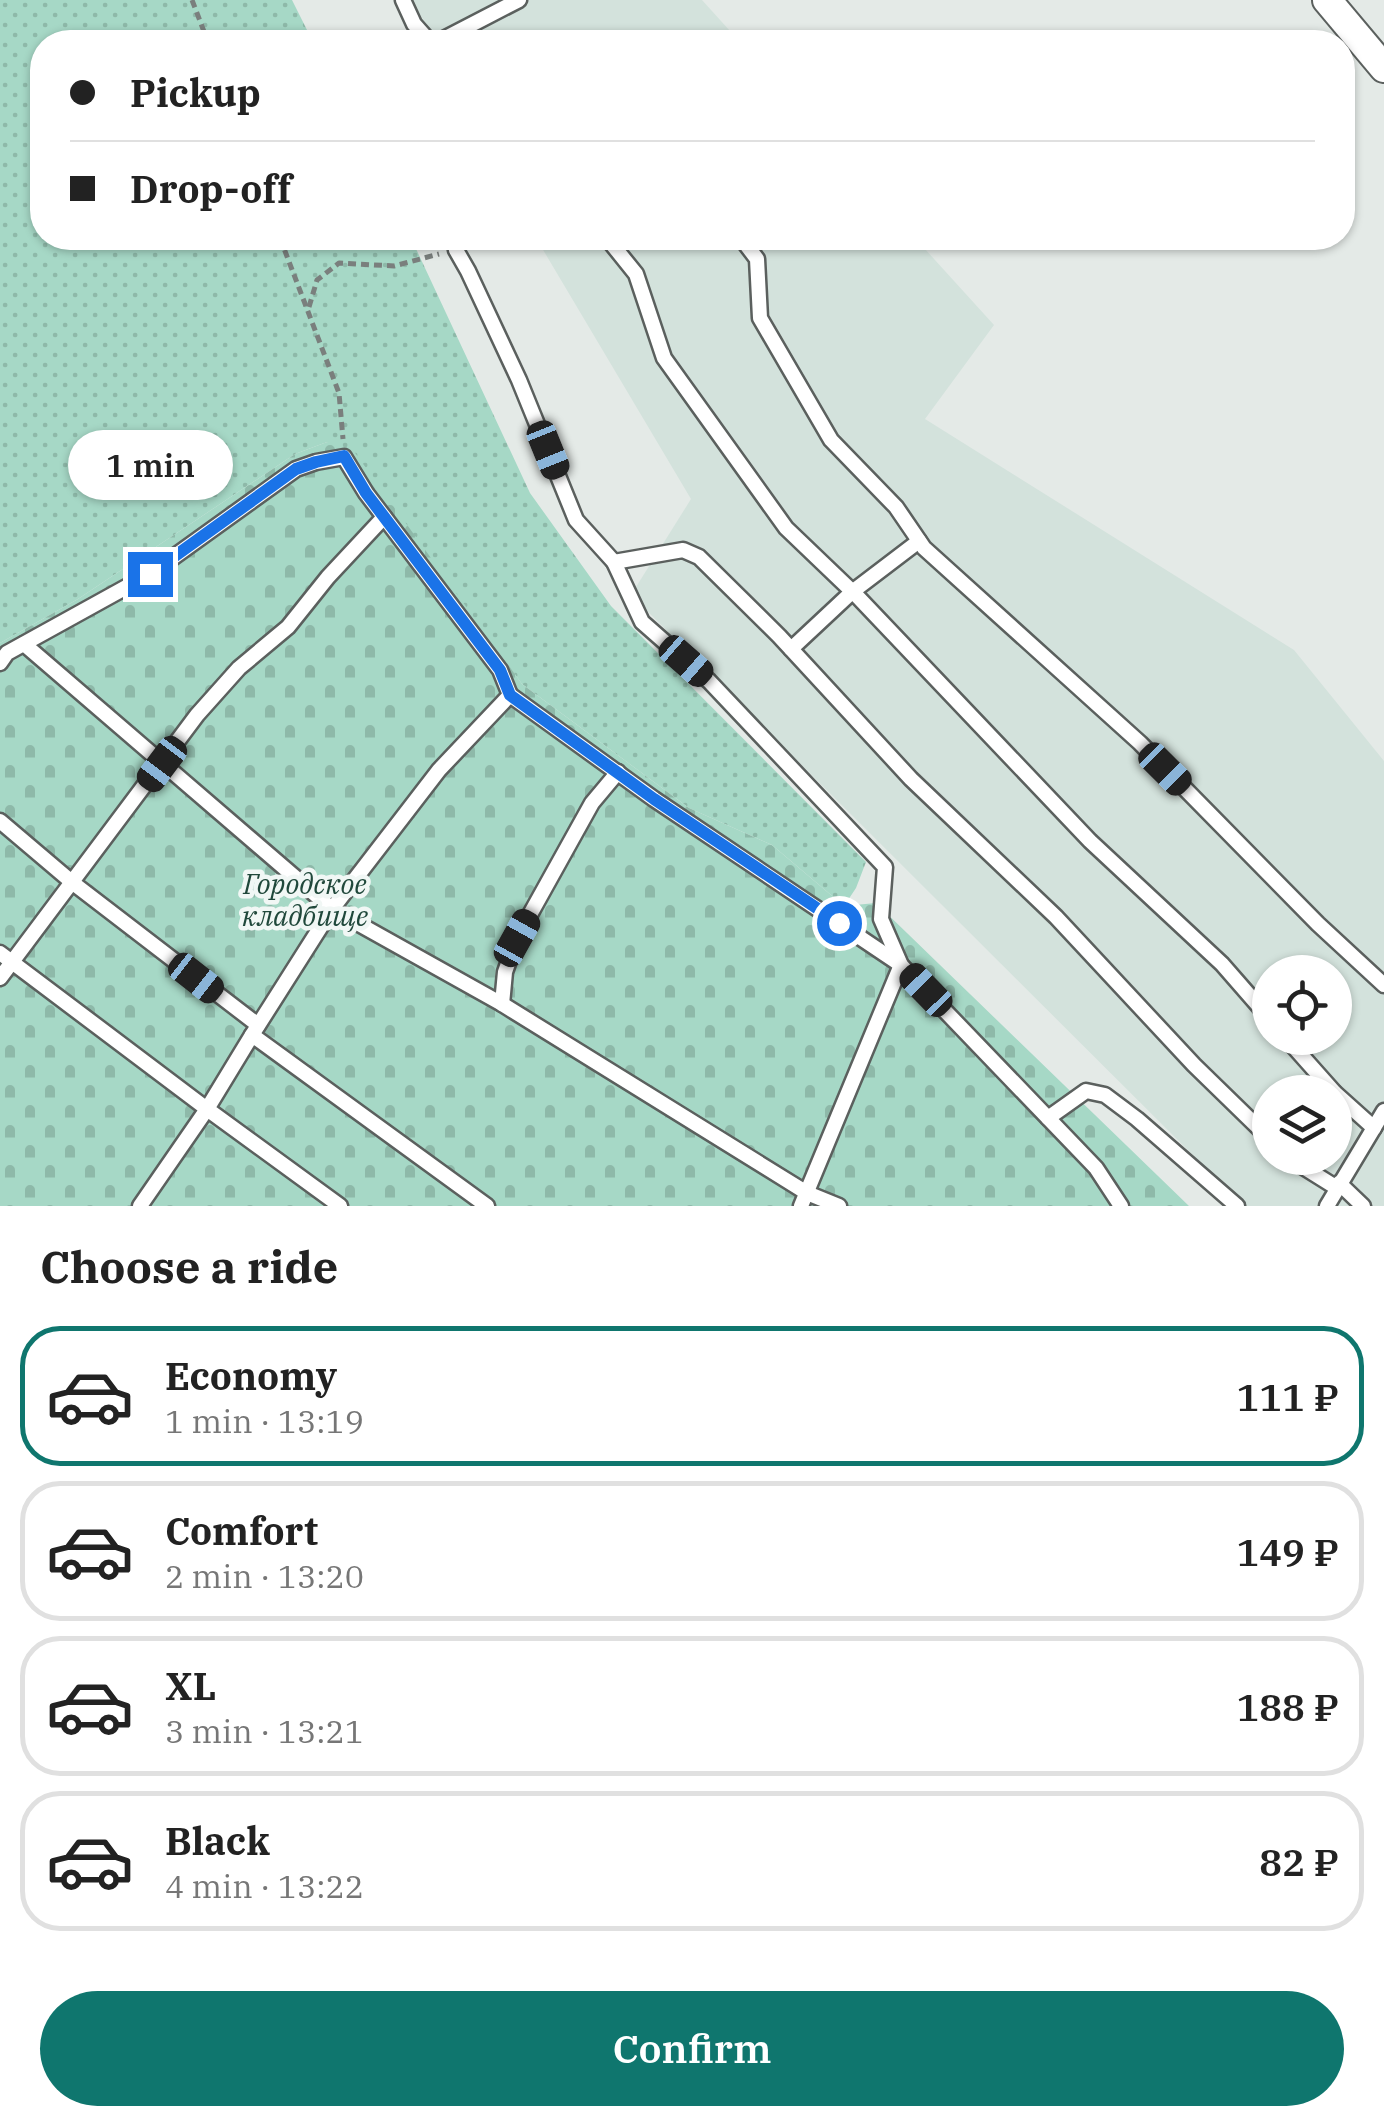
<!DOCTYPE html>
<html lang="en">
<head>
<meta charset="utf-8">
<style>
	body { margin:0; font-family:"IBM Plex Serif",serif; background:#f2f2f2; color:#222; height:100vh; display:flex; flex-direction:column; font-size:38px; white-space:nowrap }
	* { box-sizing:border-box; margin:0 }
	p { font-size:32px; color:#767676 }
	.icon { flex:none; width:55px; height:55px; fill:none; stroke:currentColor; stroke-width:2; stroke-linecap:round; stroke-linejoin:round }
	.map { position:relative; height:1206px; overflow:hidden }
	.side { display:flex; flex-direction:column; background:#fff; flex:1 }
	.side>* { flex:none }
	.banner { position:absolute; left:30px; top:30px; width:1325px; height:220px; border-radius:40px; box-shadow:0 2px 8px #0004; display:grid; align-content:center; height:220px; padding:0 40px; background:#fff }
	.buttons { position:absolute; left:1252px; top:955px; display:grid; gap:20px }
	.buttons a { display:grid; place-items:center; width:100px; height:100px; border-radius:50%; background:#fff; box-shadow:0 2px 8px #0004; font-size:50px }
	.end { position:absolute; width:45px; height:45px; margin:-22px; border:12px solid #1a73e8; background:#fff; box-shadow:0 0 0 5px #fff }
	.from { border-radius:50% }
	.bubble { position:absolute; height:70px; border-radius:35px; background:#fff; box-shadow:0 2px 8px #0004; font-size:32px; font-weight:600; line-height:70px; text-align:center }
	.car { position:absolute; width:30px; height:60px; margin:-30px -15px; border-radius:12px; box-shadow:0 0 8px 2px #0007; background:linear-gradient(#222 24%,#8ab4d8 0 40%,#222 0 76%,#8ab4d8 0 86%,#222 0) }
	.banner b { display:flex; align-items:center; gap:35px; height:95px; font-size:38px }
	.banner b+b { border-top:2px solid #e0e0e0 }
	.banner i { width:25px; height:25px; background:#222 }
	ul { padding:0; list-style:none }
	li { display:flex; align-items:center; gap:30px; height:140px; margin:0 20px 15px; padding:0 20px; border:5px solid #e0e0e0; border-radius:40px }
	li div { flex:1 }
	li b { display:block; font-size:38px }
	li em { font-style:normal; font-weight:600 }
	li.on { border-color:#0f766e }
	li>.icon { width:90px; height:90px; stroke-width:1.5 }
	h2 { padding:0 40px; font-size:45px; line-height:120px }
	.primary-button { display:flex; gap:20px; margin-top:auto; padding:20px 40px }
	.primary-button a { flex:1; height:115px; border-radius:60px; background:#0f766e; color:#fff; font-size:40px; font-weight:600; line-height:115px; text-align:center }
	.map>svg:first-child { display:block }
	.built { fill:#d3e2dc; fill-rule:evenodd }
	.grass { fill:url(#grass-dots) }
	.cemetery { fill:url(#cemetery-stones) }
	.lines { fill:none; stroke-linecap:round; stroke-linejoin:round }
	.service-casing { stroke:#5b605e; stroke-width:19 }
	.minor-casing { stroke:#5b605e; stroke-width:32 }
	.path { stroke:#7a7f7d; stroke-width:5; stroke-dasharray:8 5; stroke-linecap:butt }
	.service { stroke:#fff; stroke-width:14 }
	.minor { stroke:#fff; stroke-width:28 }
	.route { stroke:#1a73e8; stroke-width:12 }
	.labels { text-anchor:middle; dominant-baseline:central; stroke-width:9; stroke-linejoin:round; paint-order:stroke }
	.park-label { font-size:28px; font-style:italic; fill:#20483b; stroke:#f1f7f5 }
</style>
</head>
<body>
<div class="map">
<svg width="1384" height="1206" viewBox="0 0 1384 1206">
	<defs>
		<pattern id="grass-dots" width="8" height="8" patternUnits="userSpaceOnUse" patternTransform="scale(2.5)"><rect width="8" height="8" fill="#a6d8c6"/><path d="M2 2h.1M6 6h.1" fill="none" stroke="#8eb9a9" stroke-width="1.8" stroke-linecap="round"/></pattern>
		<pattern id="cemetery-stones" width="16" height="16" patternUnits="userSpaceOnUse" patternTransform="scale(2.5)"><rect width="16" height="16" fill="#a6d8c6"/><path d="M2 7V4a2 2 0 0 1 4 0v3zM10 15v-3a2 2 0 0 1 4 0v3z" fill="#8eb9a9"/></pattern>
	</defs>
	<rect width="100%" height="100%" fill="#e4eae7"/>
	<g class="built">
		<path d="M396 0H702L740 42H421Z"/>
		<path d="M536 238H915L994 325 925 419 1294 650 1384 761V1206H1244L631 595 691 499ZM1270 972H1335V1038H1270ZM1270 1092H1335V1158H1270Z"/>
	</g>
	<path class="grass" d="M0 0H292L313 42H42V238H411L530 493 611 606 866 862 856 888 844 906 772 845 689 808 522 684 456 595 327 442 295 454 78 599 0 643Z"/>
	<path class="cemetery" d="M327 442 353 450 522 684 689 808 772 845 844 906 876 903 1189 1206H0V643L78 599 295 454Z"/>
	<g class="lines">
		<defs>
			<g id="service">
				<path d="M403 0 414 24 430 42"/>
				<path d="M438 42 519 0"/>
				<path d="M454 238 456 250 468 271 519 380 576 520 614 562 642 622 709 681 885 867 881 919 901 965 801 1206"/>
				<path d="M607 238 636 274 664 358 786 528 857 596 1090 841 1222 964 1270 1019"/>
				<path d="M741 238 757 259 760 318 831 440 896 507 924 548 1140 743 1318 924 1384 985"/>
				<path d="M614 562 683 550 699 557 779 636 911 779 1056 917 1194 1065 1270 1139"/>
				<path d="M24 644 332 909 502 1004 807 1193 839 1206"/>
				<path d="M791 649 852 592 919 541"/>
				<path d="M0 663 7 653 150 574 296 469 316 462 344 457 366 493 500 670 510 695"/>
				<path d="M0 821 73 883 258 1025"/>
				<path d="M0 953 207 1109 140 1206"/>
				<path d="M0 978 197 715 239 668 288 627 328 577 384 517"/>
				<path d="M502 1004 505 972 517 938 592 803 618 772"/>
				<path d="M252 1035 332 909 439 770 510 695 654 799 901 965 1096 1168 1121 1206"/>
				<path d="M1286 1038 1334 1092"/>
				<path d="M1335 1093 1374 1128"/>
				<path d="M1048 1118 1086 1091 1105 1095 1137 1119 1237 1206"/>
				<path d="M1289 1158 1337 1188"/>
				<path d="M1339 1183 1363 1206"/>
				<path d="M340 1206 207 1109 252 1035 487 1206"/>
				<path d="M1327 1206 1384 1111"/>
			</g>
			<path id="minor" d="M1327 0 1384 68"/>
		</defs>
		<use href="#service" class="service-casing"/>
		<use href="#minor" class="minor-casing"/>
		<g class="path">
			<path d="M192 0 208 42"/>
			<path d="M280 238 339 393 343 439"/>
			<path d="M309 307 317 280 339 263 394 266 439 254"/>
		</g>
		<use href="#service" class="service"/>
		<use href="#minor" class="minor"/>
	</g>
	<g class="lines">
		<path class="route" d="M150 574 296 469 316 462 344 456 366 493 500 670 510 695 654 799 839 923"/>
	</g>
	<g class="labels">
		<g class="park-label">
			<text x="305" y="883">Городское<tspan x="305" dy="32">кладбище</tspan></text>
		</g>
	</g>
</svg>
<div class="buttons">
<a><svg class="icon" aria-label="locate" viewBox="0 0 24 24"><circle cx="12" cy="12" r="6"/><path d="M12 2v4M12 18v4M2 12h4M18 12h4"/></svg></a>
<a><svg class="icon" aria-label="layers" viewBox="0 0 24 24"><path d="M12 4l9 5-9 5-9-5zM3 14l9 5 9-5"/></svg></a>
</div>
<i class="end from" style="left:839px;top:923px"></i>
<i class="end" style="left:150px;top:574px"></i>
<div class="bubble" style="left:68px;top:430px;width:165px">1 min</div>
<i class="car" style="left:548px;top:450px;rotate:158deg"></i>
<i class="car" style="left:686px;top:661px;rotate:131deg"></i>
<i class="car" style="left:162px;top:764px;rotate:217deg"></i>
<i class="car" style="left:1165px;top:769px;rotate:135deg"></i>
<i class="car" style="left:517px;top:938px;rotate:29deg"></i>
<i class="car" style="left:196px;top:978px;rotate:128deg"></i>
<i class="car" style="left:926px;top:990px;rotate:316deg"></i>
<div class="banner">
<b><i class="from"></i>Pickup</b>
<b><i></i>Drop-off</b>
</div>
</div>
<section class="side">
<h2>Choose a ride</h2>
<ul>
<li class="on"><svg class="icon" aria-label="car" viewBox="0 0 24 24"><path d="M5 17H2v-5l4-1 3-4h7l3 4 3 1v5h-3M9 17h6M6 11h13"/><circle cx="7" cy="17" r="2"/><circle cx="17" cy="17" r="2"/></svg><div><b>Economy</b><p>1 min · 13:19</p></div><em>111 ₽</em></li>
<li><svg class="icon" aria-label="car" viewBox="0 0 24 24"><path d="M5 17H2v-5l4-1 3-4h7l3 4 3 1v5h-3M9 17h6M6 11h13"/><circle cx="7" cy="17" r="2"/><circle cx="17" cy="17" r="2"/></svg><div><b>Comfort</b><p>2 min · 13:20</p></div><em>149 ₽</em></li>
<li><svg class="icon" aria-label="car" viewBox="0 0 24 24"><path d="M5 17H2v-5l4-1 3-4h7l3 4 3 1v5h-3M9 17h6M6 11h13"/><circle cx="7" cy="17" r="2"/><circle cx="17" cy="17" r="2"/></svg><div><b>XL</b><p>3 min · 13:21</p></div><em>188 ₽</em></li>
<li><svg class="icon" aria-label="car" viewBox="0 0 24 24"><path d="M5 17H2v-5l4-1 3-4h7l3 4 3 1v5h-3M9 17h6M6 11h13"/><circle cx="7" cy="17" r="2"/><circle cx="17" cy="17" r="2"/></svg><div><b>Black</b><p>4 min · 13:22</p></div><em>82 ₽</em></li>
</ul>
<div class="primary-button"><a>Confirm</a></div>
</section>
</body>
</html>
